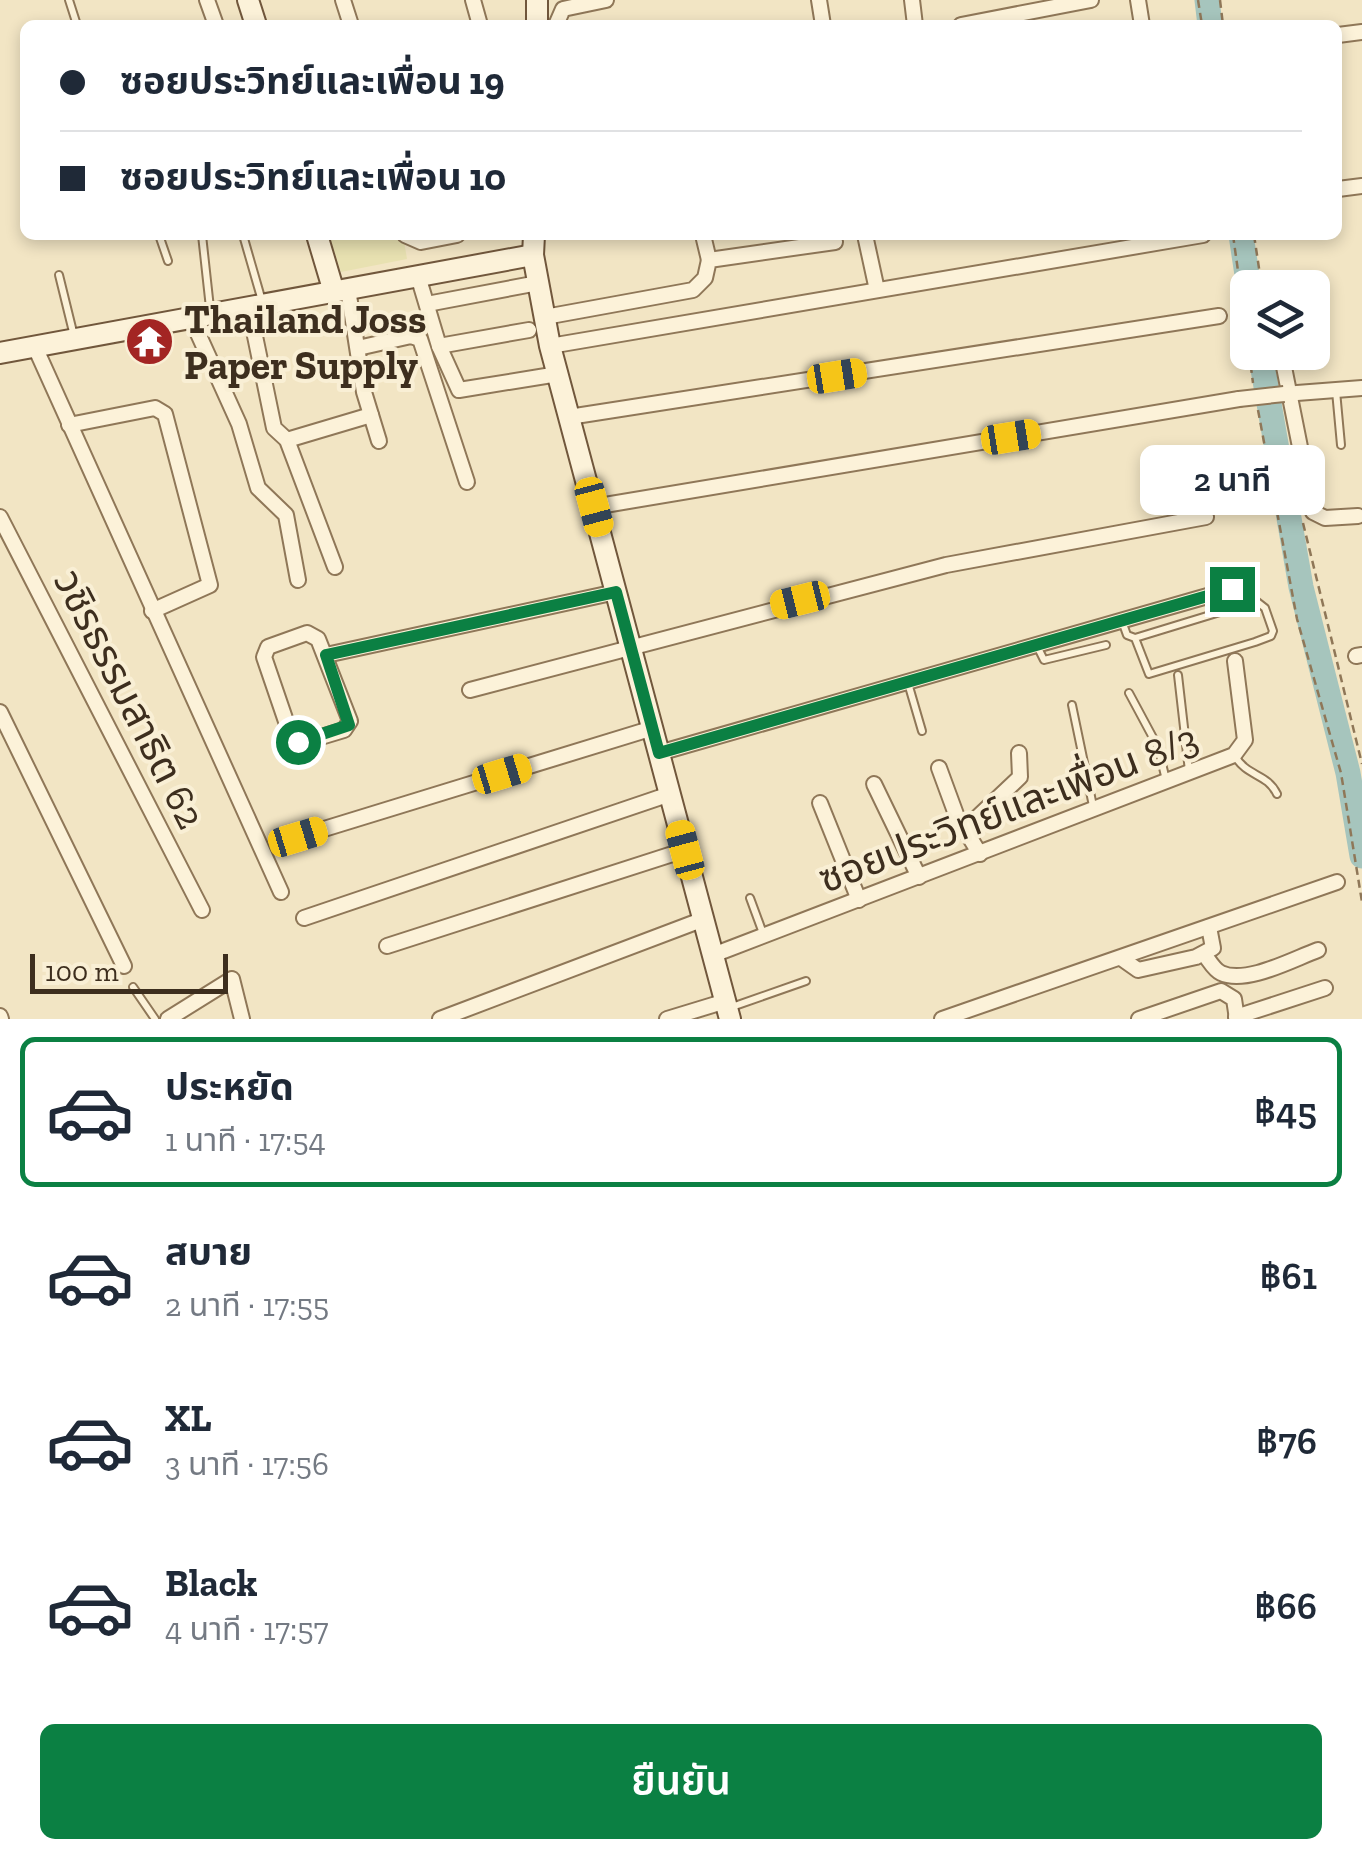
<!DOCTYPE html>
<html lang="th">
<head>
<meta charset="utf-8">
<style>
	body { margin:0; font-family:"Zilla Slab","Noto Sans Thai",serif; background:#f2f2f3; color:#1f2937; height:100vh; display:flex; flex-direction:column; font-size:38px; white-space:nowrap }
	* { box-sizing:border-box; margin:0 }
	p { font-size:32px; color:#747a83 }
	.icon { flex:none; width:55px; height:55px; fill:none; stroke:currentColor; stroke-width:2; stroke-linecap:round; stroke-linejoin:round }
	.map { position:relative; height:1019px; overflow:hidden }
	.side { display:flex; flex-direction:column; background:#fff; flex:1 }
	.side>* { flex:none }
	.hud { position:absolute; left:20px; top:20px; width:1322px; height:220px; border-radius:15px; box-shadow:0 5px 15px #0003; display:grid; align-content:center; height:220px; padding:0 40px; background:#fff }
	.controls { position:absolute; left:1230px; top:270px; display:grid; gap:20px }
	.controls a { display:grid; place-items:center; width:100px; height:100px; border-radius:15px; background:#fff; box-shadow:0 5px 15px #0003; font-size:50px }
	.scale { position:absolute; left:30px; bottom:25px; width:198px; box-sizing:border-box; padding-left:10px; border:5px solid #3d2e1e; border-top:0; font-size:28px; line-height:35px; white-space:nowrap; color:#3d2e1e; -webkit-text-stroke:8px #f9efd5; paint-order:stroke }
	.end { position:absolute; width:45px; height:45px; margin:-22px; border:12px solid #0b8043; background:#fff; box-shadow:0 0 0 5px #fff }
	.from { border-radius:50% }
	.bubble { position:absolute; height:70px; border-radius:15px; background:#fff; box-shadow:0 5px 15px #0003; font-size:32px; font-weight:600; line-height:70px; text-align:center }
	.car { position:absolute; width:30px; height:60px; margin:-30px -15px; border-radius:12px; box-shadow:0 0 8px 2px #0007; background:linear-gradient(#f5c518 24%,#345 0 40%,#f5c518 0 76%,#345 0 86%,#f5c518 0) }
	.hud b { display:flex; align-items:center; gap:35px; height:95px; font-size:38px }
	.hud b+b { border-top:2px solid #e0e1e3 }
	.hud i { width:25px; height:25px; background:#1f2937 }
	ul { padding:18px 0 0; list-style:none }
	li { display:flex; align-items:center; gap:30px; height:150px; margin:0 20px 15px; padding:0 20px; border:5px solid transparent; border-radius:15px }
	li div { flex:1 }
	li b { display:block; font-size:38px }
	li em { font-style:normal; font-weight:600 }
	li.on { border-color:#0b8043 }
	li>.icon { width:90px; height:90px; stroke-width:1.5 }
	.action { display:flex; gap:20px; margin-top:auto; padding:20px 40px }
	.action a { flex:1; height:115px; border-radius:15px; background:#0b8043; color:#fff; font-size:40px; font-weight:600; line-height:115px; text-align:center }
	.map>svg:first-child { display:block }
	.farmland { fill:#e8e1b1 }
	.lines { fill:none; stroke-linecap:round; stroke-linejoin:round }
	.river { stroke:#a6c5bd; stroke-width:25 }
	.lane-casing { stroke:#8f7758; stroke-width:10 }
	.street-casing { stroke:#8f7758; stroke-width:18 }
	.secondary-casing { stroke:#71573c; stroke-width:24 }
	.path { stroke:#8f7758; stroke-width:2.5; stroke-dasharray:8 5; stroke-linecap:butt }
	.lane { stroke:#fcf2d9; stroke-width:6 }
	.street { stroke:#fcf2d9; stroke-width:14 }
	.secondary { stroke:#fcf2d9; stroke-width:20 }
	.street-bridge-casing { stroke:#8f7758; stroke-width:18; stroke-linecap:butt }
	.street-bridge { stroke:#fcf2d9; stroke-width:14 }
	.route { stroke:#0b8043; stroke-width:12 }
	.labels { text-anchor:middle; dominant-baseline:central; stroke-width:8; stroke-linejoin:round; paint-order:stroke }
	.poi-label { font-size:40px; font-weight:bold; fill:#3d2e1e; stroke:#f9efd5; text-anchor:start }
	.street-label { font-size:40px; fill:#3d2e1e; stroke:#f9efd5 }
</style>
</head>
<body>
<div class="map">
<svg width="1362" height="1019" viewBox="0 0 1362 1019">
	<rect width="100%" height="100%" fill="#f2e5c4"/>
	<path class="farmland" d="M329 235H403L407 259 341 272Z"/>
	<g class="lines">
		<g class="river">
			<path d="M1207 0 1210 25"/>
			<path d="M1241 235 1249 288"/>
			<path d="M1260 352 1301 587 1348 773 1362 856"/>
		</g>
		<defs>
			<g id="lane">
				<path d="M69 0 77 25"/>
				<path d="M159 235 168 261"/>
				<path d="M202 235 210 308"/>
				<path d="M243 235 262 301"/>
				<path d="M59 275 74 336"/>
				<path d="M1336 391 1341 445"/>
				<path d="M1122 621 1127 635 1135 638 1149 674 1255 642 1271 636 1273 631 1265 608 1256 601 1135 638"/>
				<path d="M1036 644 1044 660 1106 645"/>
				<path d="M1178 675 1189 771"/>
				<path d="M908 683 922 731"/>
				<path d="M1129 693 1158 747 1166 780"/>
				<path d="M1072 705 1093 806"/>
				<path d="M1235 756C1247 777 1267 773 1277 794"/>
				<path d="M750 898 764 936"/>
				<path d="M133 987 155 1019"/>
				<path d="M729 1008 806 981"/>
			</g>
			<g id="street">
				<path d="M207 0 216 25"/>
				<path d="M343 0 351 25"/>
				<path d="M473 0 480 25"/>
				<path d="M819 0 823 25"/>
				<path d="M912 0 915 25"/>
				<path d="M1138 0 1142 25"/>
				<path d="M556 25 563 9 606 0"/>
				<path d="M961 25 1091 0"/>
				<path d="M1338 35 1362 32"/>
				<path d="M1338 189 1362 186"/>
				<path d="M405 235 421 242 457 235"/>
				<path d="M703 235 709 260"/>
				<path d="M865 235 877 290"/>
				<path d="M418 276 439 346 459 390 558 374"/>
				<path d="M348 289 364 392 379 441"/>
				<path d="M427 304 538 283"/>
				<path d="M249 307 274 428 287 440 335 567"/>
				<path d="M545 317 693 290 705 278 709 260 835 242"/>
				<path d="M191 318 239 424 258 488 286 515 298 580"/>
				<path d="M439 346 529 330"/>
				<path d="M550 346 1203 235"/>
				<path d="M35 347 281 892"/>
				<path d="M358 348 411 336 420 339 467 482"/>
				<path d="M1281 352 1313 512 1325 518 1358 516"/>
				<path d="M1284 394 1362 388"/>
				<path d="M569 417 1219 316"/>
				<path d="M69 425 155 408 165 414 210 585 152 611"/>
				<path d="M287 440 371 415"/>
				<path d="M593 507 1239 399"/>
				<path d="M0 517 202 910"/>
				<path d="M307 633 318 639 350 721 344 730 301 743 291 736 264 657 268 647Z"/>
				<path d="M326 655 616 592"/>
				<path d="M1356 656 1362 655"/>
				<path d="M470 690 946 565 1206 517"/>
				<path d="M0 712 124 966"/>
				<path d="M659 753 1232 589"/>
				<path d="M939 768 957 817 980 854"/>
				<path d="M874 784 919 877"/>
				<path d="M820 803 859 900"/>
				<path d="M965 829 1020 777 1019 753"/>
				<path d="M298 837 653 728"/>
				<path d="M304 918 670 794"/>
				<path d="M387 946 685 850"/>
				<path d="M1204 954C1209 960 1214 970 1221 973 1246 985 1293 959 1318 950"/>
				<path d="M713 955 1234 755 1245 740 1235 661"/>
				<path d="M1121 958 1138 970 1196 957 1213 948 1209 927"/>
				<path d="M0 1016 1 1019"/>
				<path d="M1236 1017 1325 988"/>
				<path d="M168 1019 232 979 242 1019"/>
				<path d="M440 1019 704 919"/>
				<path d="M667 1019 726 1001"/>
				<path d="M942 1019 1337 882"/>
				<path d="M1139 1019 1221 991 1234 999 1237 1019"/>
			</g>
			<g id="secondary">
				<path d="M248 0 256 25"/>
				<path d="M537 25V0"/>
				<path d="M317 235 334 292"/>
				<path d="M534 235 533 255 550 346 730 1019"/>
				<path d="M0 353 533 255"/>
			</g>
		</defs>
		<use href="#lane" class="lane-casing"/>
		<use href="#street" class="street-casing"/>
		<use href="#secondary" class="secondary-casing"/>
		<g class="path">
			<path d="M1198 0 1202 25"/>
			<path d="M1220 0 1223 25"/>
			<path d="M1233 235 1248 343"/>
			<path d="M1254 235 1262 288"/>
			<path d="M1249 352 1253 383"/>
			<path d="M1258 410 1297 619 1341 773 1362 902"/>
			<path d="M1303 523 1362 764"/>
		</g>
		<use href="#lane" class="lane"/>
		<use href="#street" class="street"/>
		<use href="#secondary" class="secondary"/>
		<defs>
			<path id="street-bridge" d="M1239 399 1284 394"/>
		</defs>
		<use href="#street-bridge" class="street-bridge-casing"/>
		<use href="#street-bridge" class="street-bridge"/>
	</g>
	<g class="lines">
		<path class="route" d="M298 742 349 725 326 655 616 592 659 753 1232 589"/>
	</g>
	<defs>
		<symbol id="temple-disc" viewBox="-11 -11 22 22"><circle r="9.5" fill="#a32523" stroke="#f9efd5"/><path d="M0-6L5-2H3V0L6.5 2.5H4V6H1.5V3h-3V6H-4V2.5H-6.5L-3 0V-2H-5Z" fill="#fff"/></symbol>
	</defs>
	<g fill-rule="evenodd">
		<use href="#temple-disc" x="122" y="314" width="55" height="55"/>
	</g>
	<g class="labels">
		<g class="poi-label">
			<text x="184" y="319">Thailand Joss<tspan x="184" dy="46">Paper Supply</tspan></text>
		</g>
		<g class="street-label">
			<text transform="translate(130 699) rotate(63)">วชิรธรรมสาธิต 62</text>
			<text transform="translate(1008 808) rotate(-21)">ซอยประวิทย์และเพื่อน 8/3</text>
		</g>
	</g>
</svg>
<div class="controls">
<a><svg class="icon" aria-label="layers" viewBox="0 0 24 24"><path d="M12 4l9 5-9 5-9-5zM3 14l9 5 9-5"/></svg></a>
</div>
<div class="scale">100 m</div>
<i class="end from" style="left:298px;top:742px"></i>
<i class="end" style="left:1232px;top:589px"></i>
<div class="bubble" style="left:1140px;top:445px;width:185px">2 นาที</div>
<i class="car" style="left:837px;top:376px;rotate:81deg"></i>
<i class="car" style="left:1011px;top:437px;rotate:81deg"></i>
<i class="car" style="left:594px;top:507px;rotate:165deg"></i>
<i class="car" style="left:800px;top:600px;rotate:256deg"></i>
<i class="car" style="left:502px;top:774px;rotate:73deg"></i>
<i class="car" style="left:298px;top:837px;rotate:73deg"></i>
<i class="car" style="left:685px;top:850px;rotate:345deg"></i>
<div class="hud">
<b><i class="from"></i>ซอยประวิทย์และเพื่อน 19</b>
<b><i></i>ซอยประวิทย์และเพื่อน 10</b>
</div>
</div>
<section class="side">
<ul>
<li class="on"><svg class="icon" aria-label="car" viewBox="0 0 24 24"><path d="M5 17H2v-5l4-1 3-4h7l3 4 3 1v5h-3M9 17h6M6 11h13"/><circle cx="7" cy="17" r="2"/><circle cx="17" cy="17" r="2"/></svg><div><b>ประหยัด</b><p>1 นาที · 17:54</p></div><em>฿45</em></li>
<li><svg class="icon" aria-label="car" viewBox="0 0 24 24"><path d="M5 17H2v-5l4-1 3-4h7l3 4 3 1v5h-3M9 17h6M6 11h13"/><circle cx="7" cy="17" r="2"/><circle cx="17" cy="17" r="2"/></svg><div><b>สบาย</b><p>2 นาที · 17:55</p></div><em>฿61</em></li>
<li><svg class="icon" aria-label="car" viewBox="0 0 24 24"><path d="M5 17H2v-5l4-1 3-4h7l3 4 3 1v5h-3M9 17h6M6 11h13"/><circle cx="7" cy="17" r="2"/><circle cx="17" cy="17" r="2"/></svg><div><b>XL</b><p>3 นาที · 17:56</p></div><em>฿76</em></li>
<li><svg class="icon" aria-label="car" viewBox="0 0 24 24"><path d="M5 17H2v-5l4-1 3-4h7l3 4 3 1v5h-3M9 17h6M6 11h13"/><circle cx="7" cy="17" r="2"/><circle cx="17" cy="17" r="2"/></svg><div><b>Black</b><p>4 นาที · 17:57</p></div><em>฿66</em></li>
</ul>
<div class="action"><a>ยืนยัน</a></div>
</section>
</body>
</html>
